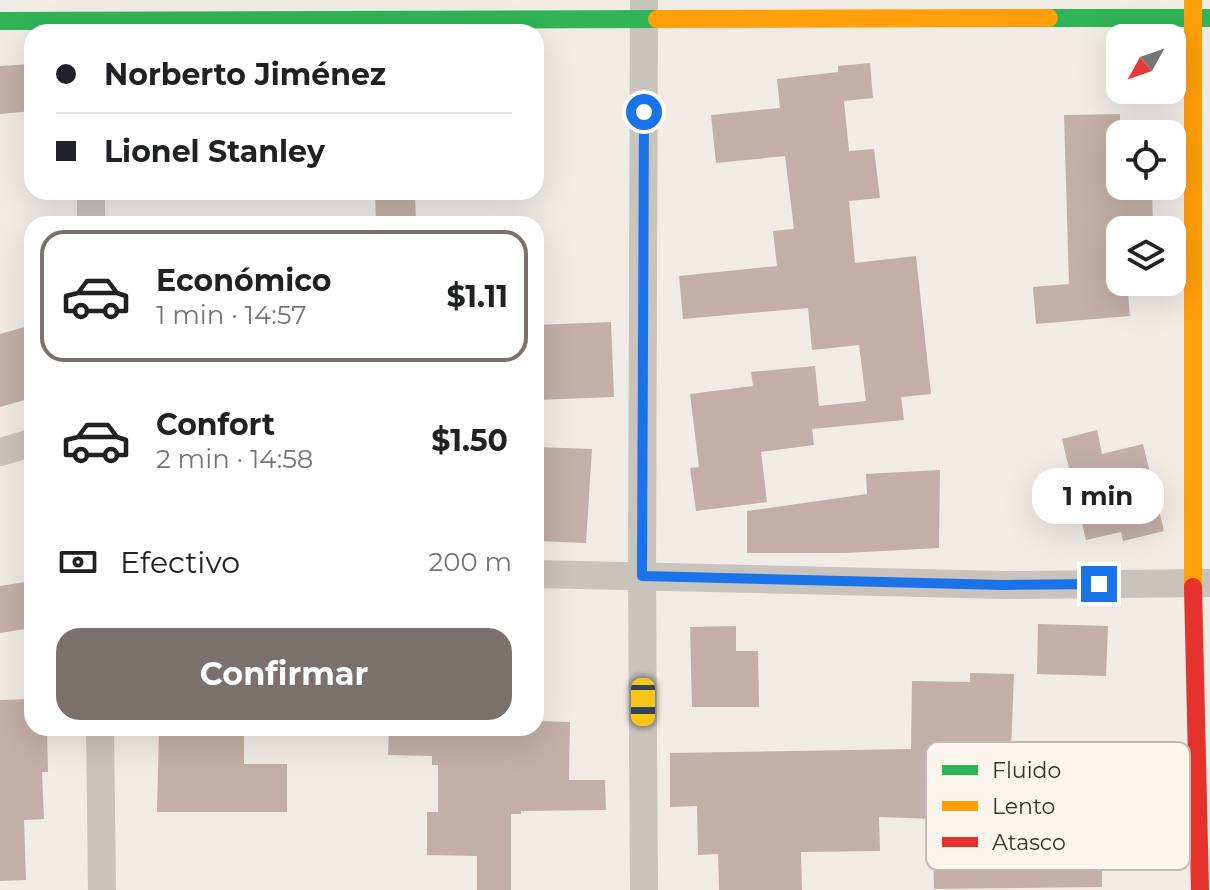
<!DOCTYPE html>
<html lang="es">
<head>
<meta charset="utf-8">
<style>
	body { margin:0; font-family:Montserrat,sans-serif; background:#f6f6f6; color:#202124; height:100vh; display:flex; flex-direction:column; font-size:30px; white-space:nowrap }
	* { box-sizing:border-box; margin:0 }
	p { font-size:26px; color:#757577 }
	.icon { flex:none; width:44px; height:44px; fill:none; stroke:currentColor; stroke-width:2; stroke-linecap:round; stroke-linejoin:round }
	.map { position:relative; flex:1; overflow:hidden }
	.panel { position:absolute; left:24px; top:216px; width:520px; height:520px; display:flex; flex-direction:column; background:#fff; border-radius:24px; box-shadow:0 8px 32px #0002 }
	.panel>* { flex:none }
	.banner { position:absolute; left:24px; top:24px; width:520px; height:176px; border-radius:24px; box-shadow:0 8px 32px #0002; display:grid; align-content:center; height:176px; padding:0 32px; background:#fff }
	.needle { width:52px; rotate:230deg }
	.buttons { position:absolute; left:1106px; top:24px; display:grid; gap:16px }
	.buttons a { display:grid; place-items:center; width:80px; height:80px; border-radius:16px; background:#fff; box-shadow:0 8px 32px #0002; font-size:40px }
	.end { position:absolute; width:36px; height:36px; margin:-18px; border:10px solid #1a73e8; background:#fff; box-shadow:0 0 0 4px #fff }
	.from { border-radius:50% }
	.bubble { position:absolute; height:56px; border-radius:24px; background:#fff; box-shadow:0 8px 32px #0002; font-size:26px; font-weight:700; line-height:56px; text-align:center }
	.car { position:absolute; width:24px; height:48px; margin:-24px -12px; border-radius:10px; box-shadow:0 0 6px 2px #0007; background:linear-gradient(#f5c518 24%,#345 0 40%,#f5c518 0 76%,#345 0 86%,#f5c518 0) }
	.banner b { display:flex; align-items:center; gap:28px; height:76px; font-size:30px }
	.banner b+b { border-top:2px solid #e0e0e0 }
	.banner i { width:20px; height:20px; background:#202124 }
	ul { padding:14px 0 0; list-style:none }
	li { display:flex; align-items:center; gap:24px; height:132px; margin:0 16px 12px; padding:0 16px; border:4px solid transparent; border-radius:24px }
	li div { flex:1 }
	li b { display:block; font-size:30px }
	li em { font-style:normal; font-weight:700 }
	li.selected { border-color:#7a716c }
	li>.icon { width:72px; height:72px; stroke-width:1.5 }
	.pay { display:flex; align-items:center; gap:20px; height:88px; padding:0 32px; font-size:30px }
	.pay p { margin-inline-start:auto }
	.cta { display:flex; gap:16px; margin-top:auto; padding:16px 32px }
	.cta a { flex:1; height:92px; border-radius:24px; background:#7a716c; color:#fff; font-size:32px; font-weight:700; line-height:92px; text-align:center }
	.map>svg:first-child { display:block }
	.building { fill:#c3afa7 }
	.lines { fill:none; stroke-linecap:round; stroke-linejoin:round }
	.street { stroke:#c9c3be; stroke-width:28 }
	.fast { stroke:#30b455; stroke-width:18 }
	.slow { stroke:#ff9f0a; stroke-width:18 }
	.jam { stroke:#e5322d; stroke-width:18 }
	.route { stroke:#1a73e8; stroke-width:10 }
	.key { fill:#fbf5ee; stroke:#c1bab4; stroke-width:2 }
	.key-label { font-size:22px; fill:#3b302b }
</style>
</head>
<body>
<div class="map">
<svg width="1210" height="890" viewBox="0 0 1210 890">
	<rect width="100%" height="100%" fill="#f0ebe5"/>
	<g class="building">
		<path d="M870 63 873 98 844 101 849 151 874 149 880 198 849 201 855 263 916 256 931 394 901 397 904 420 812 429 814 445 761 452 767 502 696 511 690 468 699 467 690 394 753 386 751 372 815 366 819 406 866 401 859 345 812 350 808 308 683 319 679 276 777 266 773 231 794 229 785 156 716 163 711 115 780 108 777 79 838 72V66Z"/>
		<path d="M32 64V111L0 114V66Z"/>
		<path d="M1120 114V186H1152L1153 230H1120V282H1127L1130 316 1036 324 1033 287 1069 284 1064 115Z"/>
		<path d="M375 192H415L416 224H376Z"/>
		<path d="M611 322 614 397 536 400V325Z"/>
		<path d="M32 325V398L0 407V334Z"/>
		<path d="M1097 430 1102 454 1143 444 1164 531 1123 541 1121 532 1086 540 1062 439Z"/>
		<path d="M536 447 592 449 586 543 536 541Z"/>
		<path d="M940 470 939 548 845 553H747V511L867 494 866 474Z"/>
		<path d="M32 581V628L0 633V586Z"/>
		<path d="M1038 624 1108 626 1106 676 1037 674Z"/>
		<path d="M736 626V651H758L759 707H692L690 627Z"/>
		<path d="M970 673 1014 674 1010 776 964 774 963 862 1102 860V887L934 889 933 819 879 817 880 851 801 852 802 890H719L718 854 698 855 697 806 670 807V753L911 749 912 681 970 682Z"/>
		<path d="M32 699V728H47L48 772H42L44 819 24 820 26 880 0 881V700Z"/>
		<path d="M536 721 570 722 569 780H605L606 810 521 811V814H511V890H477V856L427 855V812H438V765H432V756L388 755 389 728H536Z"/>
		<path d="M159 728H244V764H287V812H157Z"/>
	</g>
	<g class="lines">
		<g class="street">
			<path d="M91 224V192"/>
			<path d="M0 452 32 443"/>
			<path d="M536 574 1004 585 1210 583"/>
			<path d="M100 728 102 890"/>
			<path d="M644 890 642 576 644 0"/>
		</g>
		<g class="fast">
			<path d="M1049 18H1210"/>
			<path d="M0 21 657 19"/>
		</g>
		<g class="slow">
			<path d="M1193 0V587"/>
			<path d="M657 19 1049 18"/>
		</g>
		<path class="jam" d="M1193 587 1200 890"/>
	</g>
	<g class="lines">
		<path class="route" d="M644 112 642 576 1004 585 1099 584"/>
	</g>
	<rect x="926" y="742" width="264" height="128" rx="12" class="key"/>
	<rect x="942" y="765" width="36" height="10" fill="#30b455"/>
	<rect x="942" y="801" width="36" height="10" fill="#ff9f0a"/>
	<rect x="942" y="837" width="36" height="10" fill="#e5322d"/>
	<g class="key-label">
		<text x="992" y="778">Fluido</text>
		<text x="992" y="814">Lento</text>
		<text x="992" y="850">Atasco</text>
	</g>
</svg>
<div class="buttons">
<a><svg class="needle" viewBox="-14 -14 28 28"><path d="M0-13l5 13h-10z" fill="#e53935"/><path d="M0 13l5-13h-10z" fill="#757577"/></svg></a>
<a><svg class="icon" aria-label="locate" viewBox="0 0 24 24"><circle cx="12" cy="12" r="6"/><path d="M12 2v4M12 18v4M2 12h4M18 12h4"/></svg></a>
<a><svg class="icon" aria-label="layers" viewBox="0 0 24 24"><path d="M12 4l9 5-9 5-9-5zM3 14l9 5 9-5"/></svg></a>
</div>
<i class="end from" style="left:644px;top:112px"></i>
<i class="end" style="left:1099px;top:584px"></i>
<div class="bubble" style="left:1032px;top:468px;width:132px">1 min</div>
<i class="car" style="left:643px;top:702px;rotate:180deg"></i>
<div class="banner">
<b><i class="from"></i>Norberto Jiménez</b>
<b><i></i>Lionel Stanley</b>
</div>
<section class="panel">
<ul>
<li class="selected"><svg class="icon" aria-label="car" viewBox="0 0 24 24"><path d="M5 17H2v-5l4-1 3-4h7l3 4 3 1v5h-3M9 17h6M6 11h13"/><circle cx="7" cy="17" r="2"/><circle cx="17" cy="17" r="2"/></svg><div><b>Económico</b><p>1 min · 14:57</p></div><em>$1.11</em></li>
<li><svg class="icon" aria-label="car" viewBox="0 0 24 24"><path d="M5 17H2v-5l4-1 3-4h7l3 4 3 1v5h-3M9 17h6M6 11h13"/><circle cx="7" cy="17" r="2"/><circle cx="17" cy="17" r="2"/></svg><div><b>Confort</b><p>2 min · 14:58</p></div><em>$1.50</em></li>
</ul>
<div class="pay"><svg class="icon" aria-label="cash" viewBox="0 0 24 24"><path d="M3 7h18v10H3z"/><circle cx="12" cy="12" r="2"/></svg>Efectivo<p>200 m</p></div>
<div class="cta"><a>Confirmar</a></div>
</section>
</div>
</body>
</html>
